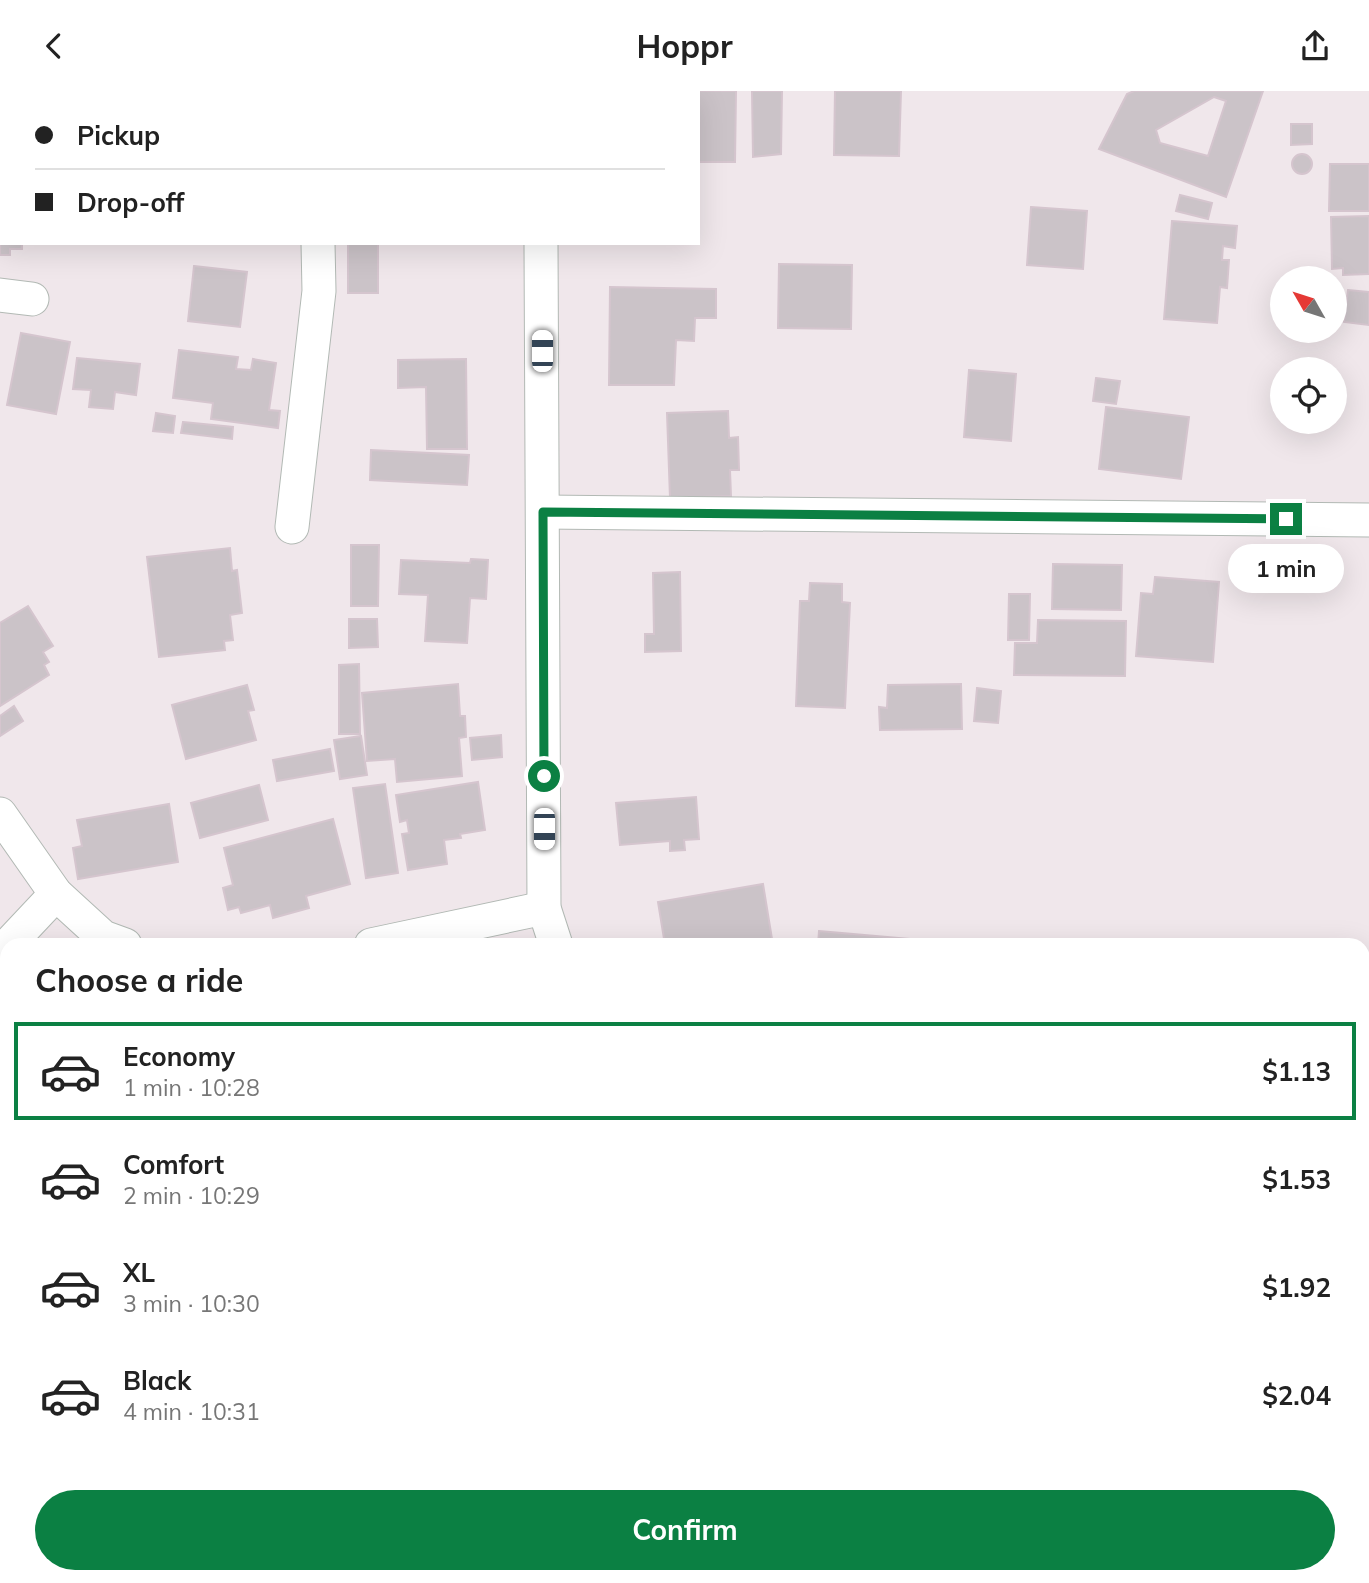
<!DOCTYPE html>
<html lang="en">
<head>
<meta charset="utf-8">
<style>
	body { margin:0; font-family:Mulish,sans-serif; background:#f2f2f2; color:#222; height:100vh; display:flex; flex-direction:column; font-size:26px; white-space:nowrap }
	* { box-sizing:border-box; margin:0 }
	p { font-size:23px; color:#767676 }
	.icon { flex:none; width:38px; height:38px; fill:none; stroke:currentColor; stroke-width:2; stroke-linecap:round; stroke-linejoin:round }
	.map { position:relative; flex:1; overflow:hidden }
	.sheet { position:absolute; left:0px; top:847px; width:1370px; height:646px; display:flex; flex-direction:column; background:#fff; border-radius:21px 21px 0 0; box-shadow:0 7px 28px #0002 }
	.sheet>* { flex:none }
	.top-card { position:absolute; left:0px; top:0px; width:700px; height:154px; box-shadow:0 7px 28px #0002; display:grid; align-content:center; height:154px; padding:0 35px; background:#fff }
	.needle { width:46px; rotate:309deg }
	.controls { position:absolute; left:1270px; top:175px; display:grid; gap:14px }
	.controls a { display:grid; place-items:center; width:77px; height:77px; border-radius:50%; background:#fff; box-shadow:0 7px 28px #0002; font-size:35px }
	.end { position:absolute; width:32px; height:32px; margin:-16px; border:9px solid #0b8043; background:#fff; box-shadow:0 0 0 4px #fff }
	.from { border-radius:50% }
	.bubble { position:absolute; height:49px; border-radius:24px; background:#fff; box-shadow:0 7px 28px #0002; font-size:23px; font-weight:700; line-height:49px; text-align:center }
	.car { position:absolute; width:21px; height:42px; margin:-21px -10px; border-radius:9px; box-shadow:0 0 5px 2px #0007; background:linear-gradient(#fff 24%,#345 0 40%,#fff 0 76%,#345 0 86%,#fff 0) }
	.top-card b { display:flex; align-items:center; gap:24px; height:66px; font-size:26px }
	.top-card b+b { border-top:2px solid #e0e0e0 }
	.top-card i { width:18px; height:18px; background:#222 }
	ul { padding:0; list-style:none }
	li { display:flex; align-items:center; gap:21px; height:98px; margin:0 14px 10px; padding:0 21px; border:4px solid transparent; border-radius:0px }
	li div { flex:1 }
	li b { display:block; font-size:26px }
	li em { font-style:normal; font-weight:700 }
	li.current { border-color:#0b8043 }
	li>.icon { width:63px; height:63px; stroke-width:1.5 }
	h2 { padding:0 35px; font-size:32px; line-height:84px }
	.action { display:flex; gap:14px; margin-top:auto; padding:14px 35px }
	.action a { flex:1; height:80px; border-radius:42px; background:#0b8043; color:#fff; font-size:28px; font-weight:700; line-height:80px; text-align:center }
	header { display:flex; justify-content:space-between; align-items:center; height:91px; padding:0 35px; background:#fff; font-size:32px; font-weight:700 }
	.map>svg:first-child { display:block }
	.building { fill:#cbc3c8; stroke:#d5c5ce; stroke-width:2; fill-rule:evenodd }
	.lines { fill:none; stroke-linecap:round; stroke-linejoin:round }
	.minor-casing { stroke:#b2b9b4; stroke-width:35 }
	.minor { stroke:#fff; stroke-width:33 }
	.route { stroke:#0b8043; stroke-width:9 }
</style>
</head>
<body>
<header><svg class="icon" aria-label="back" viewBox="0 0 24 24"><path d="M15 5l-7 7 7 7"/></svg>Hoppr<svg class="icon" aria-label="share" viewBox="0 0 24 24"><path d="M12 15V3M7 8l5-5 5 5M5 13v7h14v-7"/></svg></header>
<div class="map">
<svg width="1369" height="1492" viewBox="0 0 1369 1492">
	<rect width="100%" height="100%" fill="#f0e7eb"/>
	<g class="building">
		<path d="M0 0 35 2H2L0 45Z"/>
		<path d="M85 0H176L175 2Z"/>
		<rect x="227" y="0" width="44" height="2"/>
		<path d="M696 0H736L735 71H698V2Z"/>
		<path d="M752 0H782L781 63 753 66Z"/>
		<path d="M835 0H901L899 65 834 64Z"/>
		<path d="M1134 0H1263L1226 106 1099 58 1127 3ZM1214 6 1226 10 1208 65 1160 52 1156 39Z"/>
		<path d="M1291 33H1312V53L1291 54Z"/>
		<circle cx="1302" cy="73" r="10"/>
		<path d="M1330 73H1369V120H1329Z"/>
		<path d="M0 80 2 152H22V158H10V164H0Z"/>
		<path d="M1180 104 1212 112 1208 128 1176 120Z"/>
		<path d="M1031 116 1087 120 1083 178 1027 174Z"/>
		<path d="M1369 125V183L1343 184V177L1332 178 1331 126Z"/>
		<path d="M1172 130 1237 135 1235 157 1223 155 1222 169H1229L1227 197 1220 196 1217 232 1164 228Z"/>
		<rect x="348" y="152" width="30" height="50"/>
		<path d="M779 173 852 174 851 238 778 237Z"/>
		<path d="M194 175 247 181 240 236 188 230Z"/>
		<path d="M610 196 716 198V227H695L694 250 676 249 674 294H609Z"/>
		<path d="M1348 199 1369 201V234L1344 231Z"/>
		<path d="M21 242 70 251 56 323 7 314Z"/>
		<path d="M179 259 238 266 236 278 251 279 253 268 276 272 269 319 280 320 278 337 211 328 213 312 173 307Z"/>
		<path d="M77 267 140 273 136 304 115 301 113 318 89 316 91 299 73 298Z"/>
		<path d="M466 268 467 358H427L426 296 398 297V269Z"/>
		<path d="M969 279 1016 283 1011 350 964 346Z"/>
		<path d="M1096 287 1120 290 1116 313 1093 310Z"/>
		<path d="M1106 316 1189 326 1181 388 1099 378Z"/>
		<path d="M728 320 729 347 738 346 739 379H730L731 405 670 407 667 322Z"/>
		<path d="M156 322 175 325 173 342 153 340Z"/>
		<path d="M183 331 233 336 232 348 181 342Z"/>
		<path d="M371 359 469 364 467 394 370 389Z"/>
		<path d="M351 454H379L378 515H351Z"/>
		<path d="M230 457 232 480 237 479 242 522 230 524 233 549 224 550 225 559 159 566 147 466Z"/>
		<path d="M471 468 488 469 486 508 470 507 467 552 425 550 428 504 399 503 401 469 470 472Z"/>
		<path d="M1053 473 1122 474 1121 519 1052 518Z"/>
		<path d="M680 481 681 560 645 561V543H654L653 482Z"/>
		<path d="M1155 486 1219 491 1213 571 1136 565 1141 502 1153 503Z"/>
		<path d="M810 492 842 493V511L850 512 845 617 796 615 800 510H809Z"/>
		<path d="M1009 503H1030L1029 549H1008Z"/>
		<path d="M28 515 53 555 43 561 49 571 44 574 49 584 0 615V532Z"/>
		<path d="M349 528H377L378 556 349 557Z"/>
		<path d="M1038 529 1126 530 1125 585 1014 584 1015 552H1037Z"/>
		<path d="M359 573 360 643H339V574Z"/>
		<path d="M458 593 460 625H465L466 646 459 647 462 685 397 691 395 668 367 670 362 602Z"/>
		<path d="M961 593 962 638 880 639 879 616 887 617 888 594Z"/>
		<path d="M247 594 254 619 248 620 256 649 186 668 172 614Z"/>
		<path d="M977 597 1001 600 998 632 974 630Z"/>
		<path d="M14 615 23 630 0 645V625Z"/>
		<path d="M501 644 502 666 472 669 470 647Z"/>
		<path d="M361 645 367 684 340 688 334 649Z"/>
		<path d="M330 658 334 680 277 690 273 669Z"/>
		<path d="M478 691 485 739 460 743 461 747 444 749 447 773 408 779 402 743 409 742 407 729 400 731 396 704Z"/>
		<path d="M385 693 398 782 366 787 353 697Z"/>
		<path d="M259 694 268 729 200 747 191 712Z"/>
		<path d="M696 706 699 748 684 749 685 759 670 760V750L620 754 616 712Z"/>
		<path d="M169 713 178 771 78 788 73 757 82 755 77 729Z"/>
		<path d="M333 728 350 793 306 805 309 817 273 827 270 814 241 822 239 816 228 819 223 797 233 794 224 757Z"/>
		<path d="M763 793 773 854H665L658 811Z"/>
		<path d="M819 840 909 848 908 854H818Z"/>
		<path d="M0 1152 7 1167V1219L4 1212 0 1214Z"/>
		<path d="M52 1486 53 1492H31Z"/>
		<path d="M109 1486H159L161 1492H105L104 1488Z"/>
		<path d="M212 1486H252L254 1492H214Z"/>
		<path d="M300 1486H339L335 1492H296Z"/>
		<path d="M659 1486H718L727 1492H668Z"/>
	</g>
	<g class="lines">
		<defs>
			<g id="minor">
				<path d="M316 0V2"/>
				<path d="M540 0V2"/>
				<path d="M541 152 544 817 556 854"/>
				<path d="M0 204 32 208"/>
				<path d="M543 421 1369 429"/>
				<path d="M292 436 319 200 318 152"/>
				<path d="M0 723 56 803 103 846 125 854"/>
				<path d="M8 854 56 803"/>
				<path d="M371 854 544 817"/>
				<path d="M0 1105 7 1114"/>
				<path d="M183 1486 184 1492"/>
				<path d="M515 1492 518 1486"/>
				<path d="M1008 1492 1009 1486"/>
			</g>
		</defs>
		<use href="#minor" class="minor-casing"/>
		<use href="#minor" class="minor"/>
	</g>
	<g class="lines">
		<path class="route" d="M544 685 543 421 1286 428"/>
	</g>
</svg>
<div class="controls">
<a><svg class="needle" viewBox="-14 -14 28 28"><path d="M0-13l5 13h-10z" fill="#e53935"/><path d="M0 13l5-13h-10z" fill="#767676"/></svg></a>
<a><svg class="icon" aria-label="locate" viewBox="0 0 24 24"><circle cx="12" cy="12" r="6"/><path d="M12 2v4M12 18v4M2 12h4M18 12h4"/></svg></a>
</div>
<i class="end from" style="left:544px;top:685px"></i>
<i class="end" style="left:1286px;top:428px"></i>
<div class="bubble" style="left:1228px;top:453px;width:116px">1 min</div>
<i class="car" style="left:542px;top:260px;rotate:0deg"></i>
<i class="car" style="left:544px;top:738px;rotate:180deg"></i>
<div class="top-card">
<b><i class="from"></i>Pickup</b>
<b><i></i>Drop-off</b>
</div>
<section class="sheet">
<h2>Choose a ride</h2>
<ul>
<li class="current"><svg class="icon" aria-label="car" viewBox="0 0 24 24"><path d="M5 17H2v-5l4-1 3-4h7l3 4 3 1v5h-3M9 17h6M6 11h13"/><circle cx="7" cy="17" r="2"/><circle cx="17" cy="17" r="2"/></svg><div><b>Economy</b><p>1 min · 10:28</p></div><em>$1.13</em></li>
<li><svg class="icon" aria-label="car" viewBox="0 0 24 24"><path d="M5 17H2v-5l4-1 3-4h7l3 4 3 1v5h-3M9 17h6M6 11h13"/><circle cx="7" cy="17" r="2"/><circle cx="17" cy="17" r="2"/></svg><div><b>Comfort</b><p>2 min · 10:29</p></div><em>$1.53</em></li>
<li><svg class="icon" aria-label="car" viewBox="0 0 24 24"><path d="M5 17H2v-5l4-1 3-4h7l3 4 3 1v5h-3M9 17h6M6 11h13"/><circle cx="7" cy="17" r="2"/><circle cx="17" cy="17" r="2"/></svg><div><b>XL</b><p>3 min · 10:30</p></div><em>$1.92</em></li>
<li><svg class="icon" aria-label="car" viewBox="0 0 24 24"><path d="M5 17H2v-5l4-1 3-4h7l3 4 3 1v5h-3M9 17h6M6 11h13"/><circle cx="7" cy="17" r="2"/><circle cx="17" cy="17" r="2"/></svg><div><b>Black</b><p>4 min · 10:31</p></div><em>$2.04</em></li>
</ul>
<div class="action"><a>Confirm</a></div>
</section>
</div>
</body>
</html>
